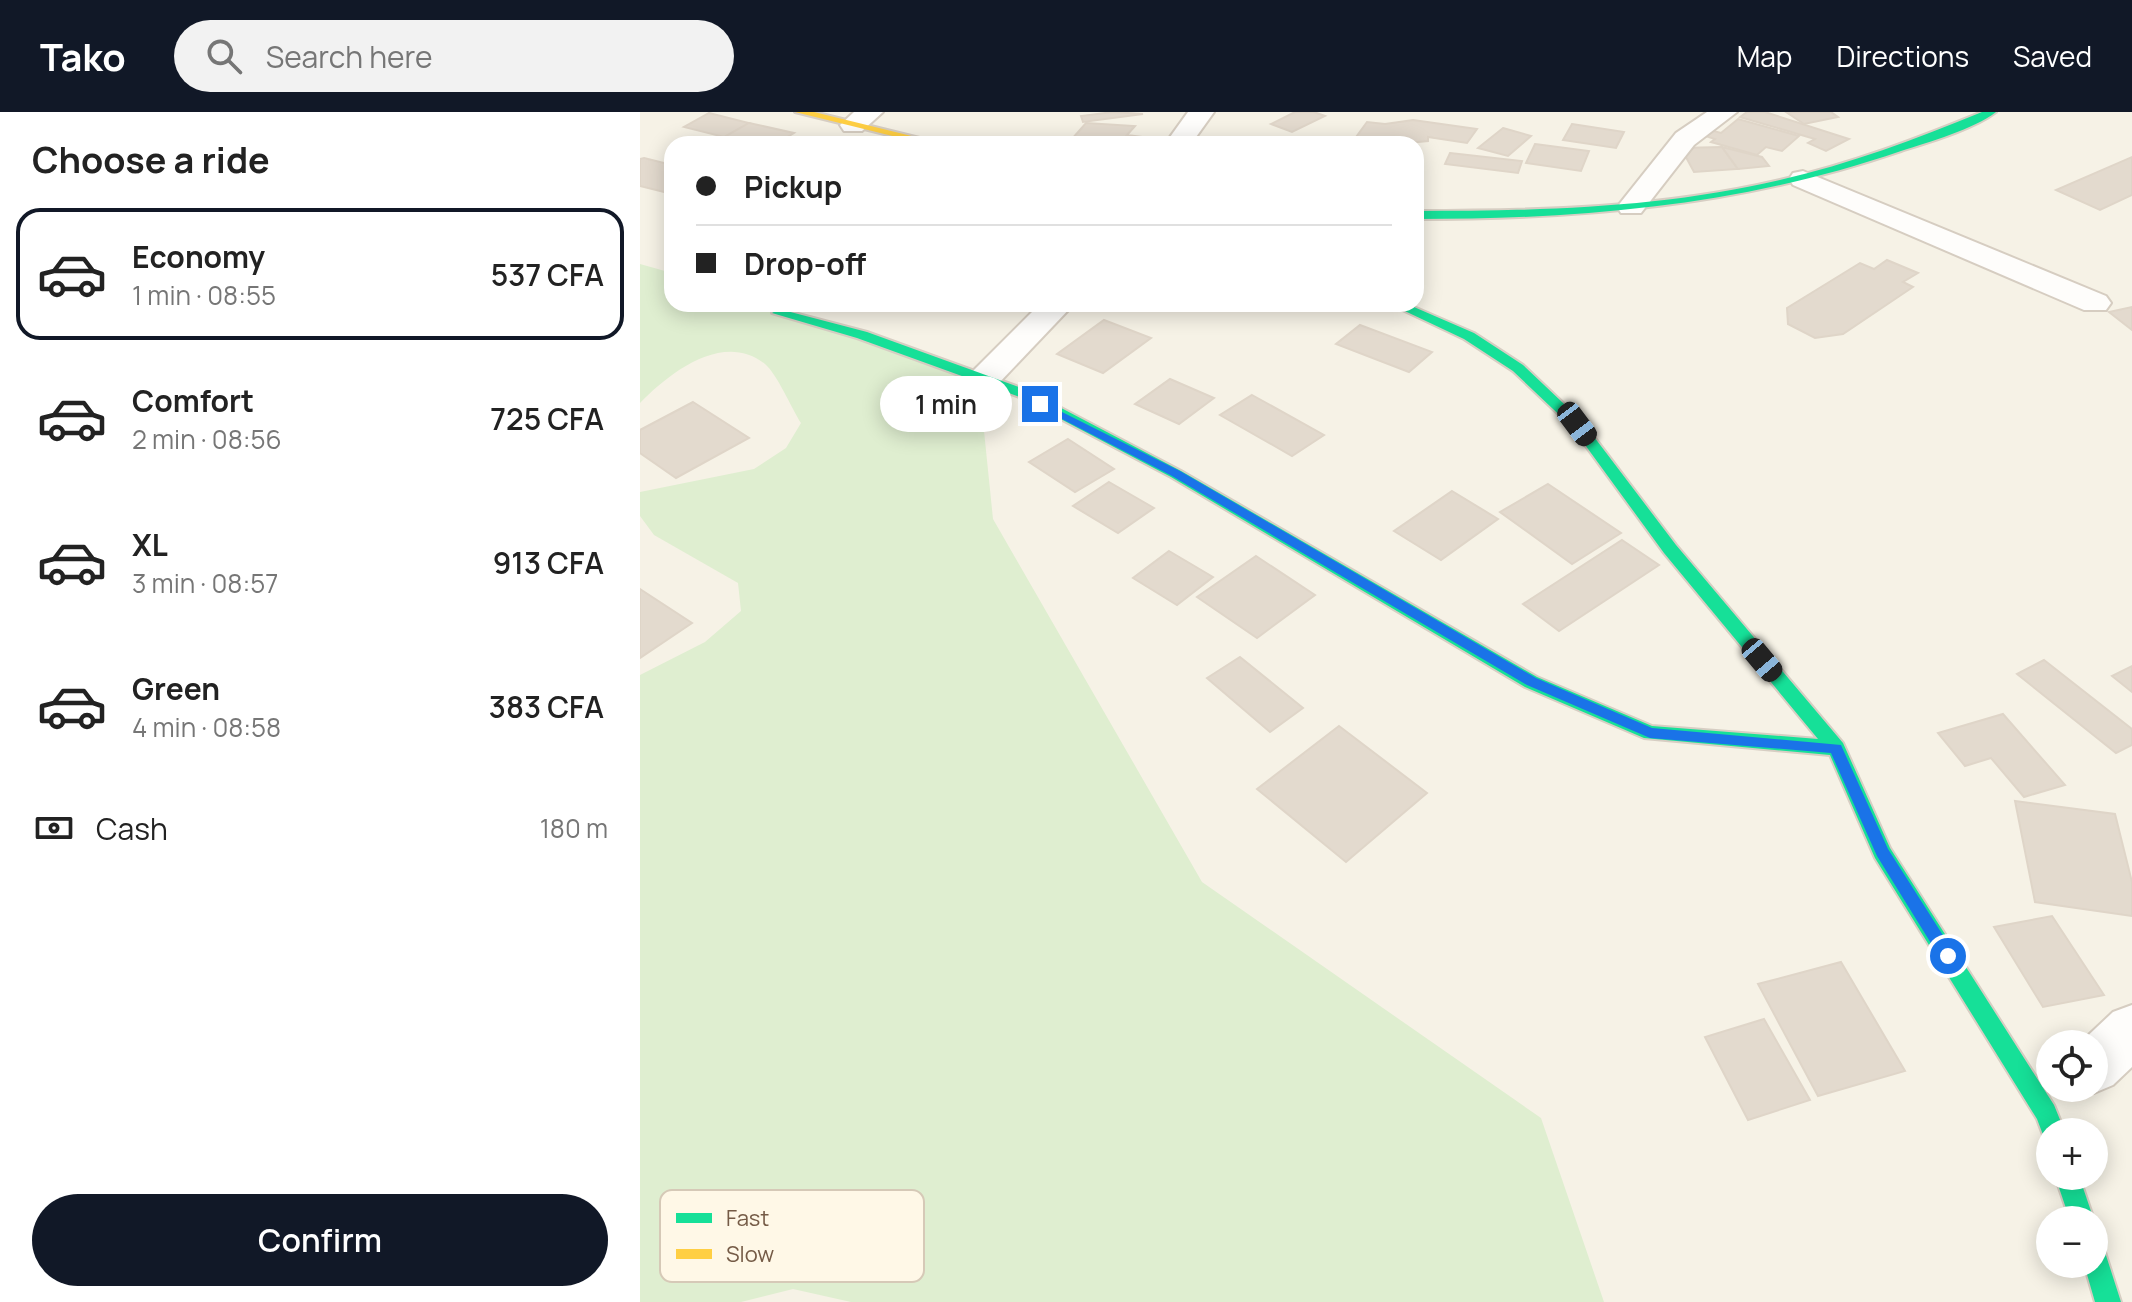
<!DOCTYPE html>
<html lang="en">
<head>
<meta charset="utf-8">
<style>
	body { margin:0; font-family:Manrope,sans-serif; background:#f2f2f2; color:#222; height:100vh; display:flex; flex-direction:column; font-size:30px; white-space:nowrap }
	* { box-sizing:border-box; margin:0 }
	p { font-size:26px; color:#767676 }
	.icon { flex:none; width:44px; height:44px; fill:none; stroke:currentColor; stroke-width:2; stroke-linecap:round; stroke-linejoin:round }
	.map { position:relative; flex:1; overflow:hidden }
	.drawer { display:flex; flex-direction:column; background:#fff; width:640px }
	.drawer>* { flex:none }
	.top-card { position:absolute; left:24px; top:24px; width:760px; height:176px; border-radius:24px; box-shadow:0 4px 20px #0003; display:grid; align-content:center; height:176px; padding:0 32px; background:#fff }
	.fabs { position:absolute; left:1396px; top:918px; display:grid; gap:16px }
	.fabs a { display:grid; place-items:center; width:72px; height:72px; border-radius:50%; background:#fff; box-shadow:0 4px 20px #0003; font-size:40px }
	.end { position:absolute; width:36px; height:36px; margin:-18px; border:10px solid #1a73e8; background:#fff; box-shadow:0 0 0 4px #fff }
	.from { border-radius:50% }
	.bubble { position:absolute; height:56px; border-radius:28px; background:#fff; box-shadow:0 4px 20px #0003; font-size:26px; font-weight:600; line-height:56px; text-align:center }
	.car { position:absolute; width:24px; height:48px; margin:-24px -12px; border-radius:10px; box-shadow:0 0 6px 2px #0007; background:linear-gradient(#222 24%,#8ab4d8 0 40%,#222 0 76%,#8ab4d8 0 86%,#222 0) }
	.top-card b { display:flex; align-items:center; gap:28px; height:76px; font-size:30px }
	.top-card b+b { border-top:2px solid #e0e0e0 }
	.top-card i { width:20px; height:20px; background:#222 }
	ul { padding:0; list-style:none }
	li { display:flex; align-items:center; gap:24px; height:132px; margin:0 16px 12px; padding:0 16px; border:4px solid transparent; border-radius:24px }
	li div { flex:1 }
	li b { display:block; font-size:30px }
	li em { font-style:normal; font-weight:600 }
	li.selected { border-color:#111827 }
	li>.icon { width:72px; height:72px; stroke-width:1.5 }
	h2 { padding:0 32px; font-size:36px; line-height:96px }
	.pay { display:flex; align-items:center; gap:20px; height:88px; padding:0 32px; font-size:30px }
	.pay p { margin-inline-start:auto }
	.action { display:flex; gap:16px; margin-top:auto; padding:16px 32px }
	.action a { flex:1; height:92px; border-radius:48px; background:#111827; color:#fff; font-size:32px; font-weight:600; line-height:92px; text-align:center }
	header { display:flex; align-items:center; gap:48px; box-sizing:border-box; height:112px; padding:0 40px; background:#111827; color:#fff }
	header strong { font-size:38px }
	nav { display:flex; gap:44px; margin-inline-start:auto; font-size:28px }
	.search { width:560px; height:72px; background:#f2f2f2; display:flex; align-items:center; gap:20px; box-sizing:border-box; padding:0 28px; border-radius:44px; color:#767676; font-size:30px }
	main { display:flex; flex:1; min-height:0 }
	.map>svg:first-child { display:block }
	.green { fill:#dfeed0 }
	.building { fill:#e3dace; stroke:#dfd5c8; stroke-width:2 }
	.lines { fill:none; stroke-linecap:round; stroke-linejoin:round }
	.street-casing { stroke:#d6cdc1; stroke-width:4 }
	.fast-casing { stroke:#d7cec3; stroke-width:4 }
	.slow-casing { stroke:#d7cec3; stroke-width:4 }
	.street { fill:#fefdfb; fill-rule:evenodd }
	.fast { fill:#16e098; fill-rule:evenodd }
	.slow { fill:#ffcf43; fill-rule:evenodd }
	.route { fill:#1a73e8 }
	.key { fill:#fff8e7; stroke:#d6c9b7; stroke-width:2 }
	.key-label { font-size:22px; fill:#755b46 }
</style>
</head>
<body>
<header>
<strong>Tako</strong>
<div class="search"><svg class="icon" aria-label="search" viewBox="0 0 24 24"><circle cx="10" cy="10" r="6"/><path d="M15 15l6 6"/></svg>Search here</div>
<nav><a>Map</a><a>Directions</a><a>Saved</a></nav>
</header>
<main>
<section class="drawer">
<h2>Choose a ride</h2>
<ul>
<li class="selected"><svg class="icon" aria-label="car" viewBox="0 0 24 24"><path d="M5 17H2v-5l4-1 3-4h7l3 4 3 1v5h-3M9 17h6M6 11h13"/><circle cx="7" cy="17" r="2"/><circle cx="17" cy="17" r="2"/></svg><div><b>Economy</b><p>1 min · 08:55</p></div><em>537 CFA</em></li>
<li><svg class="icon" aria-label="car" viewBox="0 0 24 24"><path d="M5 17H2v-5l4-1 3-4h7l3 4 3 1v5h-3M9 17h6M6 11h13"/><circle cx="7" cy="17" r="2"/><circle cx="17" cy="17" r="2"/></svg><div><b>Comfort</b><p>2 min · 08:56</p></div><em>725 CFA</em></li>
<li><svg class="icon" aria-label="car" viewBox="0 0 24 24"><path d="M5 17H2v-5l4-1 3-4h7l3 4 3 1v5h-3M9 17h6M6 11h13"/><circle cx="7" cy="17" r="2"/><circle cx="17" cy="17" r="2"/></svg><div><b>XL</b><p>3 min · 08:57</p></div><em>913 CFA</em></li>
<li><svg class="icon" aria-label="car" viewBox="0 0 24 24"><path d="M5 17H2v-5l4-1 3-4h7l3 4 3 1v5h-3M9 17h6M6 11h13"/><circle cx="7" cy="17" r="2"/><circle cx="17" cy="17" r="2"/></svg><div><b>Green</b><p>4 min · 08:58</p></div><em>383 CFA</em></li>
</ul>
<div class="pay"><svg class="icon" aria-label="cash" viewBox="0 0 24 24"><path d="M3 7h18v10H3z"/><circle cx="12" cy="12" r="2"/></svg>Cash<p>180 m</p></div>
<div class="action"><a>Confirm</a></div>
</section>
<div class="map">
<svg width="1492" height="1190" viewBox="0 0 1492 1190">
	<rect width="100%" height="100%" fill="#f6f2e6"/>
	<path class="green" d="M0 152 32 161V192H119L339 270 353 407 562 770 901 1006 964 1190H211L153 1177 101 1190H0V563L65 530 101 499 98 471 14 423 0 404V380L114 357 146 336 161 311C152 297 137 262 125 252 83 218 28 262 0 291Z"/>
	<g class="building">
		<path d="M473 0 503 2 443 10 441 4Z"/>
		<path d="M655 0H674L685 4 652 20 631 12Z"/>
		<path d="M1107 0H1125L1209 27 1186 39 1168 31 1175 27 1100 5Z"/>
		<path d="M1146 0H1191L1198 5 1164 12Z"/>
		<path d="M69 1 109 11 84 25 44 15Z"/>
		<path d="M1098 7 1159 24 1142 39 1126 35 1117 43 1071 30 1075 27 1059 22 1066 17 1081 21Z"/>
		<path d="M773 8 837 17 827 31 788 25V29L756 32H711L727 10 745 12Z"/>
		<path d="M109 11 154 21 136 32 74 31Z"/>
		<path d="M446 11 495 14 487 23 533 29 530 32H418L426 26 432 27Z"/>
		<path d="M932 12 984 20 976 36 923 28Z"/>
		<path d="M863 16 891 24 868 44 838 36Z"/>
		<path d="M895 32 949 39 941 59 886 51Z"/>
		<path d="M1082 35 1098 57 1054 60 1041 36Z"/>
		<path d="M1082 35 1122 45 1129 54 1098 57Z"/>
		<path d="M810 41 882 49 878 61 805 52Z"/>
		<path d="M1492 45V83L1460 98 1416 78Z"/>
		<path d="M4 46 32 53V82L0 74V47Z"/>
		<path d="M1247 148 1278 161 1263 170 1273 175 1203 222 1175 226 1148 212 1147 196 1220 151 1234 157Z"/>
		<path d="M1492 195V218L1469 200Z"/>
		<path d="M464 208 511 226 463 261 417 242Z"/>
		<path d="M720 213 792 240 769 260 696 232Z"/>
		<path d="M530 267 574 286 539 312 495 292Z"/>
		<path d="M612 283 684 323 652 344 580 303Z"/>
		<path d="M53 290 109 326 36 366 0 341V318Z"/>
		<path d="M428 327 474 357 435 380 389 350Z"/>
		<path d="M469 370 514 396 478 421 433 394Z"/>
		<path d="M908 372 981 421 932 452 860 400Z"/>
		<path d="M812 379 858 407 801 448 754 419Z"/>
		<path d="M982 428 1019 453 919 519 883 492Z"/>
		<path d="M529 439 573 465 537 493 493 466Z"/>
		<path d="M616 444 675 483 617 526 557 485Z"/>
		<path d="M0 477 52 511 0 546Z"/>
		<path d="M600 545 663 596 630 620 567 566Z"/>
		<path d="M1404 548 1492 617V633L1476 641 1377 562Z"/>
		<path d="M1492 554V580L1472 564Z"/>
		<path d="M1363 602 1425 673 1384 685 1351 646 1325 654 1298 621Z"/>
		<path d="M699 614 787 681 706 750 617 677Z"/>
		<path d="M1375 689 1475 702 1492 770V804L1395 790Z"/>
		<path d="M1412 804 1464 883 1403 895 1354 815Z"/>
		<path d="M1201 850 1265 959 1178 984 1118 872Z"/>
		<path d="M1124 907 1170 988 1108 1008 1065 925Z"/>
	</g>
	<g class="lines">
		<defs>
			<g id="street">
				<path d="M214 0H243L222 19H204L200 13Z"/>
				<path d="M548 0H574L551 32H525Z"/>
				<path d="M1067 0H1097L1054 33 1001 101H981L977 95 1036 21Z"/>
				<path d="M1163 59 1466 184 1471 191 1466 198H1444L1153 73 1149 67 1153 61Z"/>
				<path d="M400 192H434L357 273 345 276 333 273 328 266 333 259Z"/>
				<path d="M1492 893V955L1473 973 1454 981 1441 976H1454V932H1439L1473 900Z"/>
			</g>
			<g id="fast">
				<path d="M1342 0H1356C1334 17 1289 30 1261 39 1100 94 945 107 776 107V99C898 99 1021 96 1140 68 1210 52 1276 27 1342 0Z"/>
				<path d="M750 192H767L834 221 883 253 942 309 1036 433 1203 631 1250 736 1414 993 1425 1020H1410V1030L1405 1028 1397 1007 1235 746 1190 643 1004 626 885 575 531 365 377 284 217 226 132 201 139 197 227 220 387 278 541 359 897 565 1012 614 1178 627 1024 441 932 315 873 259 824 227Z"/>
				<path d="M1415 1064H1439L1454 1108V1109L1430 1108Z"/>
				<path d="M1454 1131 1463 1134 1481 1190H1455L1444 1152H1454Z"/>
			</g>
			<path id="slow" d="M155 0H174L304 32H285Z"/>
		</defs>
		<use href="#street" class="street-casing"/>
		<use href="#fast" class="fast-casing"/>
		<use href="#slow" class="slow-casing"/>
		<use href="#street" class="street"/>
		<use href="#fast" class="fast"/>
		<use href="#slow" class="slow"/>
	</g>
	<path class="route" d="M400 289 540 359 896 566 1012 616 1201 633 1248 737 1313 839V849H1302L1237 744 1191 641 1010 626 887 573 532 364 397 294Z"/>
	<rect x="20" y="1078" width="264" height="92" rx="12" class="key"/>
	<rect x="36" y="1101" width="36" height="10" fill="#16e098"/>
	<rect x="36" y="1137" width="36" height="10" fill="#ffcf43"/>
	<g class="key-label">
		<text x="86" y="1114">Fast</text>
		<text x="86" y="1150">Slow</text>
	</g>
</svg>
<div class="fabs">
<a><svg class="icon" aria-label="locate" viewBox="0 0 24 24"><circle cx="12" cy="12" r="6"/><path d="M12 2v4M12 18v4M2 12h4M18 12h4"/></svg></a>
<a>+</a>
<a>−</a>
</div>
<i class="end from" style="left:1308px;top:844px"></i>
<i class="end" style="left:400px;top:292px"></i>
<div class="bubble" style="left:240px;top:264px;width:132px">1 min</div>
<i class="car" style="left:937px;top:312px;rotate:143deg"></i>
<i class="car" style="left:1122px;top:548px;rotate:140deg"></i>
<div class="top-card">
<b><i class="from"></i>Pickup</b>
<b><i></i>Drop-off</b>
</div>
</div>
</main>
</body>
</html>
